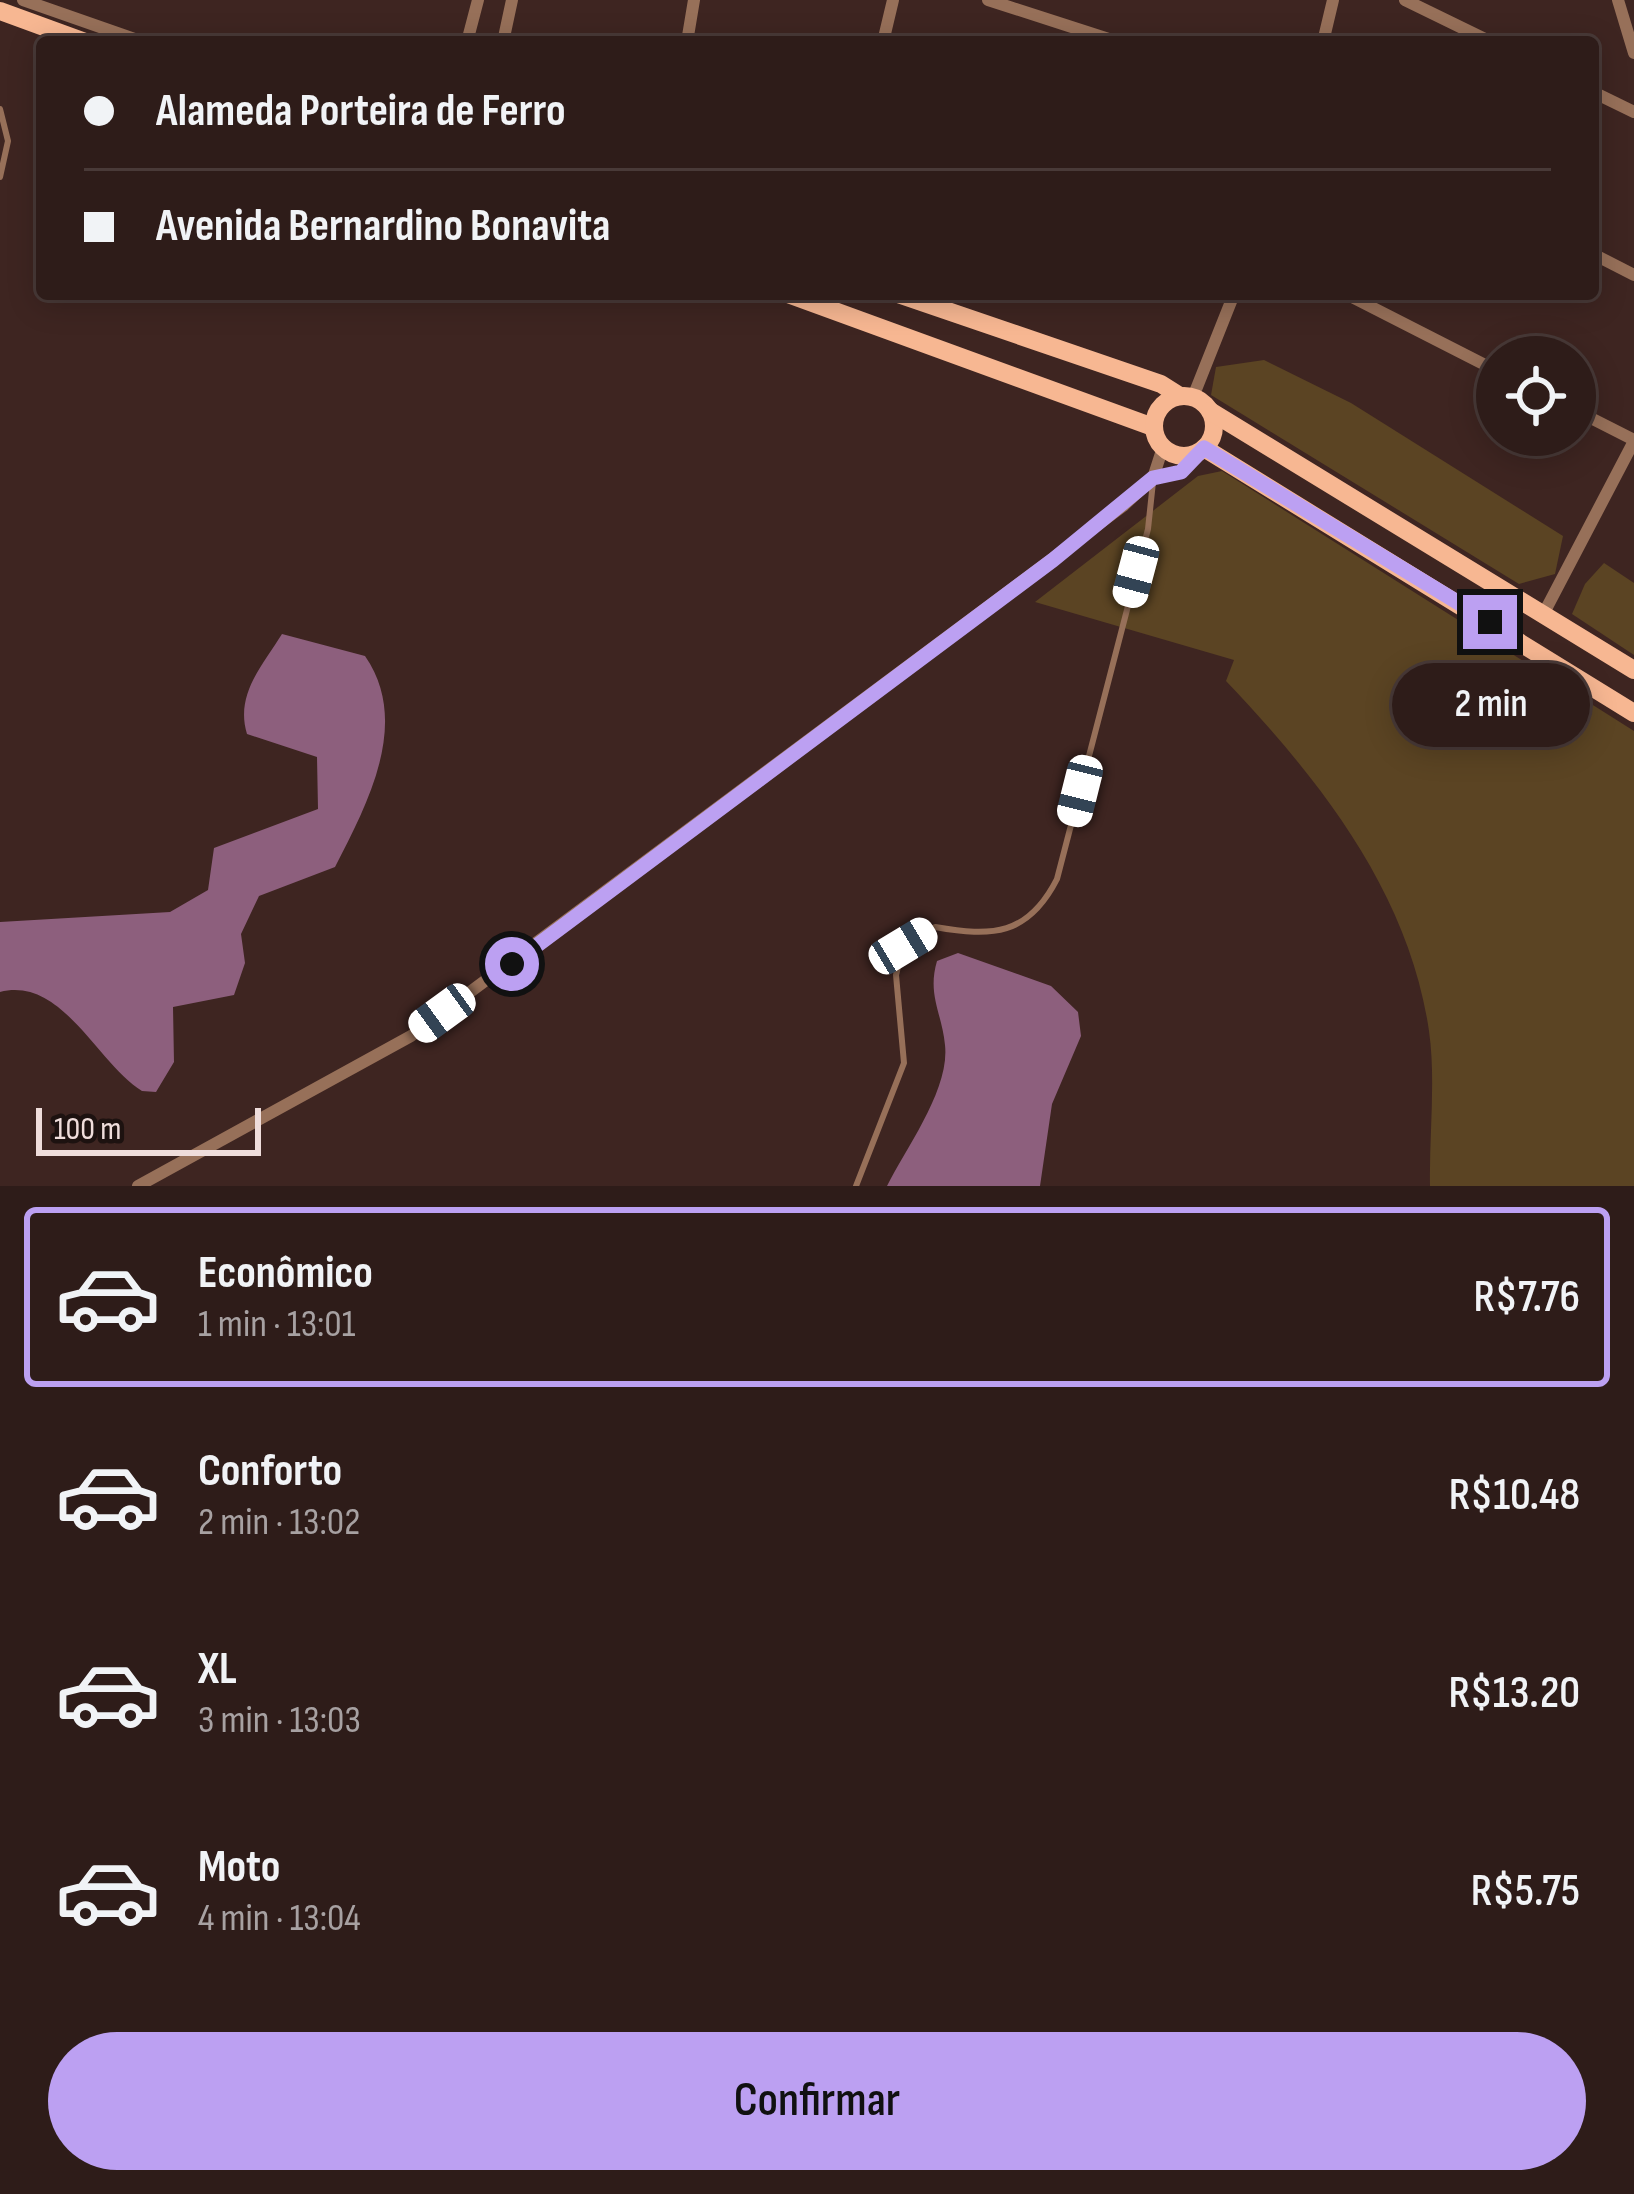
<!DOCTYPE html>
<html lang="pt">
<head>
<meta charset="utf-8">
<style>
	body { margin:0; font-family:"Sofia Sans Condensed",sans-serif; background:#362522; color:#f1f3f6; height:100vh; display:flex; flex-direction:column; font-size:45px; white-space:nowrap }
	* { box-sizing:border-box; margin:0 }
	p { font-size:39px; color:#a7a1a2 }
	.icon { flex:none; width:66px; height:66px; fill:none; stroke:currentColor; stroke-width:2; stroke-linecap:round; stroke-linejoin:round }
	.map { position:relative; height:1186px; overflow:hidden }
	.details { display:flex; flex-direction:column; background:#2e1c19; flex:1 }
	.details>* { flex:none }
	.top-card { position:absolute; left:36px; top:36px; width:1563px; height:264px; border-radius:12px; box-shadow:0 6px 30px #0003,0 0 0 3px #493a38; display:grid; align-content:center; height:264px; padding:0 48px; background:#2e1c19 }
	.controls { position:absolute; left:1476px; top:336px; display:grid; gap:24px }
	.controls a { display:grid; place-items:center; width:120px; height:120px; border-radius:50%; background:#2e1c19; box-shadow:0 6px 30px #0003,0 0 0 3px #493a38; font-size:60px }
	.scale { position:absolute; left:36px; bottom:30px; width:225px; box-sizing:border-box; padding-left:12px; border:6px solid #efdddb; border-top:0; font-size:33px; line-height:42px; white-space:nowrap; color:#efdddb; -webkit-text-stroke:9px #1d1210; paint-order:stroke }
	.end { position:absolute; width:54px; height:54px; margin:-27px; border:15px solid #bca0f2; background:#111; box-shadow:0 0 0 6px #111 }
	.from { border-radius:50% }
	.bubble { position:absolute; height:84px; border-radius:42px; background:#2e1c19; box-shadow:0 6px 30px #0003,0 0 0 3px #493a38; font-size:39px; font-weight:600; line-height:84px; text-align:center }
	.car { position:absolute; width:36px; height:72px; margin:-36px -18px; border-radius:15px; box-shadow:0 0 9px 3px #0007; background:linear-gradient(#fff 24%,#345 0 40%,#fff 0 76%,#345 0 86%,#fff 0) }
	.top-card b { display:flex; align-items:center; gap:42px; height:114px; font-size:45px }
	.top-card b+b { border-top:3px solid #493a38 }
	.top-card i { width:30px; height:30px; background:#f1f3f6 }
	ul { padding:21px 0 0; list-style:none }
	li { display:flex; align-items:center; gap:36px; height:180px; margin:0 24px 18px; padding:0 24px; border:6px solid transparent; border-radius:12px }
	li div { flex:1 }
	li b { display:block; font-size:45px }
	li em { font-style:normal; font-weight:600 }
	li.active { border-color:#bca0f2 }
	li>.icon { width:108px; height:108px; stroke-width:1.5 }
	.action { display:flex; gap:24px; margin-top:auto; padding:24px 48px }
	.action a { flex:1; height:138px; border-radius:72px; background:#bca0f2; color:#111; font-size:48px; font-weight:600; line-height:138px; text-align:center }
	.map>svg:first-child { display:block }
	.green { fill:#5b4423 }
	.water { fill:#8d5f7d }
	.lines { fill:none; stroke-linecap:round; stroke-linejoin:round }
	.lane { stroke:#977059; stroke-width:6 }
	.street { stroke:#977059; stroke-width:12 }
	.primary { stroke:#f7b792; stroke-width:18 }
	.route { stroke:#bca0f2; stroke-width:15 }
</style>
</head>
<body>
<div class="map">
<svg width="1634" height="1186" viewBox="0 0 1634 1186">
	<rect width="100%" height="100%" fill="#3e2521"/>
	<g class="green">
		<path d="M1264 360 1351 403 1563 536 1555 574 1519 584 1211 395 1216 367Z"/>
		<path d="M1222 471 1634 731V1186H1430C1429 1136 1436 1080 1429 1031 1409 892 1319 779 1226 681L1234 660 1035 602 1198 476Z"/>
		<path d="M1604 563 1634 583V655L1572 614 1585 584Z"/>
	</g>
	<g class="water">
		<path d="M282 634 365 656C411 722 368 803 335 867L259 896 241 934 245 963 234 995 173 1007 174 1062 156 1092 142 1091C97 1063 62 976 0 992V922L170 912 208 890 214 848 318 809 317 757 247 734C235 695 262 666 282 634Z"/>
		<path d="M958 953 1051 986 1078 1012 1081 1036 1052 1104 1040 1186H887C906 1148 950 1089 945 1045 942 1013 927 995 937 961Z"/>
	</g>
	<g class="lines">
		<g class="lane">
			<path d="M0 109 8 141 0 177"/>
			<path d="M856 1186 904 1063 896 975 903 946 935 927C992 937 1028 936 1057 879L1148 529 1153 482"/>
		</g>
		<g class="street">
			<path d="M23 0 143 42"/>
			<path d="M988 0 1118 42"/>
			<path d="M1405 0 1491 42"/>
			<path d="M1618 0 1634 53"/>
			<path d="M467 42 478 0"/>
			<path d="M503 42 512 0"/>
			<path d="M687 42 694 0"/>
			<path d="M883 42 893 0"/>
			<path d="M1323 42 1333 0"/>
			<path d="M1593 92 1634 112"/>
			<path d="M1593 254 1634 275"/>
			<path d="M1346 294 1497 371"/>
			<path d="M1193 397 1234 294"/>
			<path d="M1575 410 1634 440"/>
			<path d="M1153 478 1181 472 1200 451"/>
			<path d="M1545 611 1634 441"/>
			<path d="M138 1186 411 1036 1123 506 1153 478 1163 447"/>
		</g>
		<g class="primary">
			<path d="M0 11 85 42"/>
			<path d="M788 294 1153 427"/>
			<path d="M898 294 1161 384 1180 396"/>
			<circle cx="1184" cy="426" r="30"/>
			<path d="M1210 411 1634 670"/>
			<path d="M1204 448 1634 713"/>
		</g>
	</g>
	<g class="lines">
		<path class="route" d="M512 964 1053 560 1153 478 1181 472 1204 448 1490 622"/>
	</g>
</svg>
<div class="controls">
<a><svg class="icon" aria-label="locate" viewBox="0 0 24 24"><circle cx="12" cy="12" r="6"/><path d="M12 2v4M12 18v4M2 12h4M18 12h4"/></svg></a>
</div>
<div class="scale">100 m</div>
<i class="end from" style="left:512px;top:964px"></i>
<i class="end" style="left:1490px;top:622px"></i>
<div class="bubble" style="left:1392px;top:663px;width:198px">2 min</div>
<i class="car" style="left:1136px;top:572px;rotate:195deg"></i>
<i class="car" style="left:1080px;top:791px;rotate:194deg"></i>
<i class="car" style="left:903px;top:946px;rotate:59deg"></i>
<i class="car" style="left:442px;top:1013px;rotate:234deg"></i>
<div class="top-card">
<b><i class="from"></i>Alameda Porteira de Ferro</b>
<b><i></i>Avenida Bernardino Bonavita</b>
</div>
</div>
<section class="details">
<ul>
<li class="active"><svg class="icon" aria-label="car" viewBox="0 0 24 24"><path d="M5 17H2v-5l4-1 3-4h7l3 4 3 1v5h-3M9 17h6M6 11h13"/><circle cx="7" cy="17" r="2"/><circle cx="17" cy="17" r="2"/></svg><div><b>Econômico</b><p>1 min · 13:01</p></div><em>R$7.76</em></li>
<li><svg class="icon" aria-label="car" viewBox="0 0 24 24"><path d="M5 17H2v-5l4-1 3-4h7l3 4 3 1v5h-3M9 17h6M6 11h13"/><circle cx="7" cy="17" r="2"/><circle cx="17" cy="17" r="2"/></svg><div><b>Conforto</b><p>2 min · 13:02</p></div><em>R$10.48</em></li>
<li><svg class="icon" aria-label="car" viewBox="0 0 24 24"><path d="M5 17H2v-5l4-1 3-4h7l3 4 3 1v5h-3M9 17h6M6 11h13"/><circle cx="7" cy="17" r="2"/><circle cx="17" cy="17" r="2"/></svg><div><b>XL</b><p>3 min · 13:03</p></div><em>R$13.20</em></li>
<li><svg class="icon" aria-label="car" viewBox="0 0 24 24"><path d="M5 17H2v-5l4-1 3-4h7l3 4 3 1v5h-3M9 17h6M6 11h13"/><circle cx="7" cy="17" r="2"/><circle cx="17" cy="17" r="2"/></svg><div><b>Moto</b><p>4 min · 13:04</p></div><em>R$5.75</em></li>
</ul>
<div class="action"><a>Confirmar</a></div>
</section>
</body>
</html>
